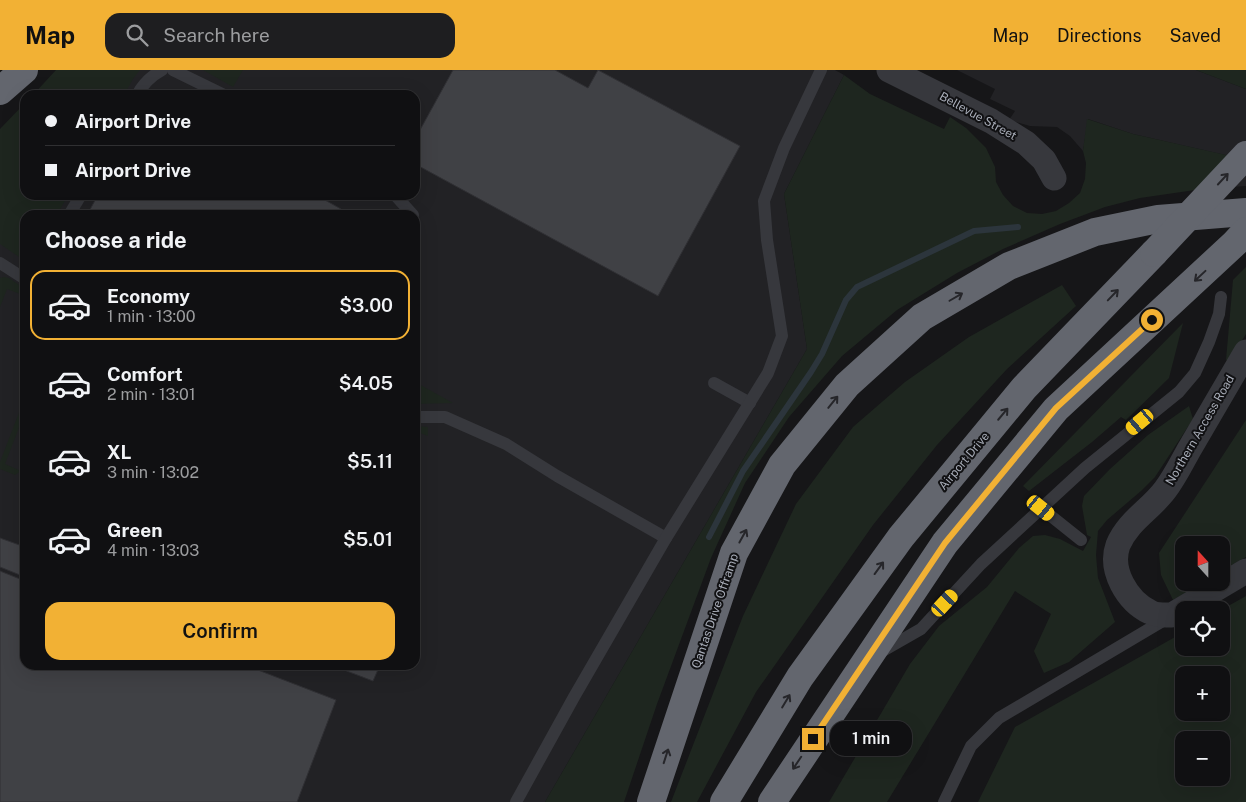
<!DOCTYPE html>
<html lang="en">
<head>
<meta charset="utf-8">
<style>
	body { margin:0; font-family:"Public Sans",sans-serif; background:#1e1e20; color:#f1f3f6; height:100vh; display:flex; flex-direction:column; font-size:19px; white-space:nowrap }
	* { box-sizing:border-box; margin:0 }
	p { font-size:16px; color:#9c9d9f }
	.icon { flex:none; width:28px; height:28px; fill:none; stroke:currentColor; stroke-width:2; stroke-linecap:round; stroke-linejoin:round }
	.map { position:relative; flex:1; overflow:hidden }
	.side { position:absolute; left:20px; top:140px; width:400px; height:460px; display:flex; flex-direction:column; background:#101012; border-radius:15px; box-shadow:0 5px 20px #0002,0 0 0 1px #303032 }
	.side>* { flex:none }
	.hud { position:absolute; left:20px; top:20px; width:400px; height:110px; border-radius:15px; box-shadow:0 5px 20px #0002,0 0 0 1px #303032; display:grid; align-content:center; height:110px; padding:0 25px; background:#101012 }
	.needle { width:32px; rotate:339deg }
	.fabs { position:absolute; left:1175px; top:466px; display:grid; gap:10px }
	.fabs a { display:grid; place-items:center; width:55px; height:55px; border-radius:10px; background:#101012; box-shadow:0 5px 20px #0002,0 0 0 1px #303032; font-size:25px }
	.end { position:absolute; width:22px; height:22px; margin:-11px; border:6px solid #f2b134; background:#111; box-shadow:0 0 0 2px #111 }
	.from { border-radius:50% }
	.bubble { position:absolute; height:35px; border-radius:15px; background:#101012; box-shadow:0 5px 20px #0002,0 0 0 1px #303032; font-size:16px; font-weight:600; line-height:35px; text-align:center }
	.car { position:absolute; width:15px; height:30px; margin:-15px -8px; border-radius:6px; box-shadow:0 0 4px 1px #0007; background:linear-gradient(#f5c518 24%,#345 0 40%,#f5c518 0 76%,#345 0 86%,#f5c518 0) }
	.hud b { display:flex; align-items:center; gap:18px; height:48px; font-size:19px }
	.hud b+b { border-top:1px solid #303032 }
	.hud i { width:12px; height:12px; background:#f1f3f6 }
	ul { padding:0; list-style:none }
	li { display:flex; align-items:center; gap:15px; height:70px; margin:0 10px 8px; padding:0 15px; border:2px solid transparent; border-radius:15px }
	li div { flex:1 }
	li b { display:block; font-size:19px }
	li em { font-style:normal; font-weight:600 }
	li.selected { border-color:#f2b134 }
	li>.icon { width:45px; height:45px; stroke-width:1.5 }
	h2 { padding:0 25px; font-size:22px; line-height:60px }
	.primary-button { display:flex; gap:10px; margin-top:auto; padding:10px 25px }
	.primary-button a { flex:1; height:58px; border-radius:15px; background:#f2b134; color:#111; font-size:20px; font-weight:600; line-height:58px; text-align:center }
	header { display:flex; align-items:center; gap:30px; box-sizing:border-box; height:70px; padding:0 25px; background:#f2b134; color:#111 }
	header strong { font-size:24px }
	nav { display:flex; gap:28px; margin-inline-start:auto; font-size:18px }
	.search { width:350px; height:45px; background:#1e1e20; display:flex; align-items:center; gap:12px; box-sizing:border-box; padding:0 18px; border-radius:15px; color:#9c9d9f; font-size:19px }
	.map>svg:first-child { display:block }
	.built { fill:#222225; fill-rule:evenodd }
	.green { fill:#1e261f; fill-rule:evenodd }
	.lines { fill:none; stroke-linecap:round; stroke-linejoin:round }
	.stream { stroke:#2c353c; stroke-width:6 }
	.building { fill:#404145; stroke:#303034 }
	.lane { stroke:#37383d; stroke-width:12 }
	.street { stroke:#37383d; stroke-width:25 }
	.highway { stroke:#63666e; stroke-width:28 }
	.highway-bridge { stroke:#63666e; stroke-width:28 }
	.oneway { stroke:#26262a }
	.route { stroke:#f2b134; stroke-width:6 }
	.labels { text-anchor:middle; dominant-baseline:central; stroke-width:4; stroke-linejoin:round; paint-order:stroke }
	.street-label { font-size:12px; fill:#a8adb8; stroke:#111113 }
</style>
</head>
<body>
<header>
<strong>Map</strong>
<div class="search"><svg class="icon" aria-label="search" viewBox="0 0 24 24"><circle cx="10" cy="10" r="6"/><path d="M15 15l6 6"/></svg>Search here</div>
<nav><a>Map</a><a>Directions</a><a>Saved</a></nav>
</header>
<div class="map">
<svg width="1246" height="732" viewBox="0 0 1246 732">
	<rect width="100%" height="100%" fill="#161618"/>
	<g class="built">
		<path d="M69 0H835L844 5 784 124 807 279 545 732H0V73L25 125H415V25H45ZM25 145H415V595H25Z"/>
		<path d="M957 0H1196L1246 19V116L1202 119 1234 87 1133 64 1088 49 1083 81 1070 66 1057 57 1030 56 1009 50 1015 41 990 29 995 19Z"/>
	</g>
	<g class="green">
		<path d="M56 0H140L133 9 124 25H33Z"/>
		<path d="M203 0H243L233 17Z"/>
		<path d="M1196 0H1246V19Z"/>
		<path d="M844 5 870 24 944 59 950 47 966 58 986 78 995 97 996 112 1003 125 1013 136 1027 143 1042 144 1056 141 1069 133 1080 123 1085 109 1086 93 1083 81 1087 49 1133 64 1235 87 1202 119 1140 128 1105 137 1060 154 1003 179 957 203 897 240 842 286 789 347 745 413 711 488 657 634 624 732H545L807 279 784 124Z"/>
		<path d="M25 33V125H68L57 145H25V189H22L0 174V59Z"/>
		<path d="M1246 197V264L1229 291 1226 290 1233 210Z"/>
		<path d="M4 207 9 208 25 219V224L23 225 7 219 0 237V208Z"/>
		<path d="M1062 215 1076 236 1007 299 937 375 873 455 756 622 697 732H671L743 546 796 434 853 357 905 312 969 267Z"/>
		<path d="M1183 253 1169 308 1126 350 1121 347 1092 372 1029 421 1023 416Z"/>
		<path d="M415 312 453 333 415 334Z"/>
		<path d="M25 327V342L5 394 21 401 15 405 0 399V392Z"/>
		<path d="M1189 336 1193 349 1155 407 1141 421 1107 450 1098 461 1096 485 1098 508 1115 552 1069 592 1044 603 1034 581 1051 544 1015 521 887 732H829L910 594 939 556 987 517 1019 478 1033 466 1045 465 1060 469 1083 481 1091 467 1087 465 1082 436 1084 426 1110 399 1148 365Z"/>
		<path d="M1246 350V487L1221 501V475H1184V512L1203 513 1173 530 1161 505 1159 483Z"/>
		<path d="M415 356 428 357V366L415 361Z"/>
		<path d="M1246 526V732H978L1015 657 1184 562V578H1221V540ZM1184 605H1221V642H1184ZM1184 670H1221V708H1184Z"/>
	</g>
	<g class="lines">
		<path class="stream" d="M709 467 743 401 811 302 822 284 846 230 857 217 974 161 1018 157"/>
	</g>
	<g class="building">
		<path d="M453 0H555L588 18 598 0 740 76 658 226 415 94V69Z"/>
		<path d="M98 125H316L341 139 337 145H87Z"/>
		<path d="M0 468 25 477V507L0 497Z"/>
		<path d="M0 501 25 511V595H245L336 630 297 732H0Z"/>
		<path d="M331 595H380L373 611Z"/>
	</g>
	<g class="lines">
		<g class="lane">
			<path d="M173 0 224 25"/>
			<path d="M137 25C143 14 151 6 162 0"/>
			<path d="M395 125 413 145"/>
			<path d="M69 145 81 125"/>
			<path d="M0 193 25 209"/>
			<path d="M714 313 750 333"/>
			<path d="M415 347H445L506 374 557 406 666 468"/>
			<path d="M1041 438 1081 470"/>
			<path d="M879 583 921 559 981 494 1085 398 1179 322 1195 303 1209 272 1219 244 1221 227"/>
			<path d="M516 732 574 627 666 468 768 303 782 266 767 170 764 131 784 78 821 0"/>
			<path d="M944 732 971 676 999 648 1166 549"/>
		</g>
		<g class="street">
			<path d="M889 0 991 51 1026 73 1044 90 1054 108"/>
			<path d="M1246 282C1227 314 1209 346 1190 378 1182 392 1175 407 1165 420 1150 440 1128 451 1118 475 1109 500 1127 531 1150 542 1157 546 1165 545 1172 545L1246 501"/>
		</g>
		<g class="highway">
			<path d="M0 21 24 0"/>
			<path d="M651 732 734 483 782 395 847 315 922 247 1009 196 1095 162 1158 149 1246 142"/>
			<path d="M724 732 800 607 901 467 1024 318 1154 183"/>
			<path d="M772 732 945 473 1056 339 1235 173 1246 161"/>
		</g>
		<path class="highway-bridge" d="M1154 183 1246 85"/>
	</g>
	<defs><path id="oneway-shaft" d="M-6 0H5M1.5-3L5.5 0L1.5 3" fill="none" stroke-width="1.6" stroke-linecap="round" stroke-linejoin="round" transform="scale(1.25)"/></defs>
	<g class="oneway">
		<use href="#oneway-shaft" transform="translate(1223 109) rotate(-47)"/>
		<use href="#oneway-shaft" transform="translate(1200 206) rotate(137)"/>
		<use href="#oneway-shaft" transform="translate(1113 225) rotate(-46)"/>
		<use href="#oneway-shaft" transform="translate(956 227) rotate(-30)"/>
		<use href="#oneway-shaft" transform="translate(833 332) rotate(-51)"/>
		<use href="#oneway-shaft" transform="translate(1003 344) rotate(-50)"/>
		<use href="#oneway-shaft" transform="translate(743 466) rotate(-61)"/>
		<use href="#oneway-shaft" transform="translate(879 498) rotate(-54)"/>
		<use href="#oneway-shaft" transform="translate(786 631) rotate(-59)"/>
		<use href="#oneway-shaft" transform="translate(666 686) rotate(-72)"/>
		<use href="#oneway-shaft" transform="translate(797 693) rotate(124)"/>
	</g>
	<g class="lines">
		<path class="route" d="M813 669 945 473 1056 338 1152 250"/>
	</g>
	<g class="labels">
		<g class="street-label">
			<text transform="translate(978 46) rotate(29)">Bellevue Street</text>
			<text transform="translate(1200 360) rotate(-60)">Northern Access Road</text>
			<text transform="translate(964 391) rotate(-50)">Airport Drive</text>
			<text transform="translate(715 541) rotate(-71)">Qantas Drive Offramp</text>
		</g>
	</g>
</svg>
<div class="fabs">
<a><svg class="needle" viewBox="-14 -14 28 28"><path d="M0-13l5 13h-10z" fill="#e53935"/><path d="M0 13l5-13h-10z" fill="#9c9d9f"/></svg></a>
<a><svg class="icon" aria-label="locate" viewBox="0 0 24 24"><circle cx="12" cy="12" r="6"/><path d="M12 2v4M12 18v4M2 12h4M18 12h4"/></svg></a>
<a>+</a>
<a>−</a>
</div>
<i class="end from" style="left:1152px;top:250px"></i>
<i class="end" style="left:813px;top:669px"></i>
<div class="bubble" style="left:830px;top:651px;width:82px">1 min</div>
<i class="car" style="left:1140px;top:352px;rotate:230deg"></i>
<i class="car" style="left:1041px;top:438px;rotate:129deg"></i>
<i class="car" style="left:945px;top:533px;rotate:43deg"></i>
<div class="hud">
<b><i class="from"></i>Airport Drive</b>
<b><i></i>Airport Drive</b>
</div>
<section class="side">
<h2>Choose a ride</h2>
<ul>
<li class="selected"><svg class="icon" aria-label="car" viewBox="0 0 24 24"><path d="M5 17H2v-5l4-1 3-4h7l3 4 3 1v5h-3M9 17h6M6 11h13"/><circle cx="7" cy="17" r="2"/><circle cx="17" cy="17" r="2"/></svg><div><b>Economy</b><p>1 min · 13:00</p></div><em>$3.00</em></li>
<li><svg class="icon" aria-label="car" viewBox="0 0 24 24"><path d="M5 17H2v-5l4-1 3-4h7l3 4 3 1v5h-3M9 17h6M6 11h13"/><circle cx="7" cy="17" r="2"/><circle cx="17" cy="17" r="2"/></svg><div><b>Comfort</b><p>2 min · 13:01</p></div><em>$4.05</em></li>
<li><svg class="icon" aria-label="car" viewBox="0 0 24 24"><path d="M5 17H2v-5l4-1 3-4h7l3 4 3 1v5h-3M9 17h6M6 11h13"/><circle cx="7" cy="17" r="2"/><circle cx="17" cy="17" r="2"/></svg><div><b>XL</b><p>3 min · 13:02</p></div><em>$5.11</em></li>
<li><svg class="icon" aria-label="car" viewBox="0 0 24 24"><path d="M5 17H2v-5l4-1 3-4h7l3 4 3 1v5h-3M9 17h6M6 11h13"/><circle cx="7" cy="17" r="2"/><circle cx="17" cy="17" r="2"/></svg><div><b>Green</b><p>4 min · 13:03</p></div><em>$5.01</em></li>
</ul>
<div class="primary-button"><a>Confirm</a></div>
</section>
</div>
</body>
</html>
